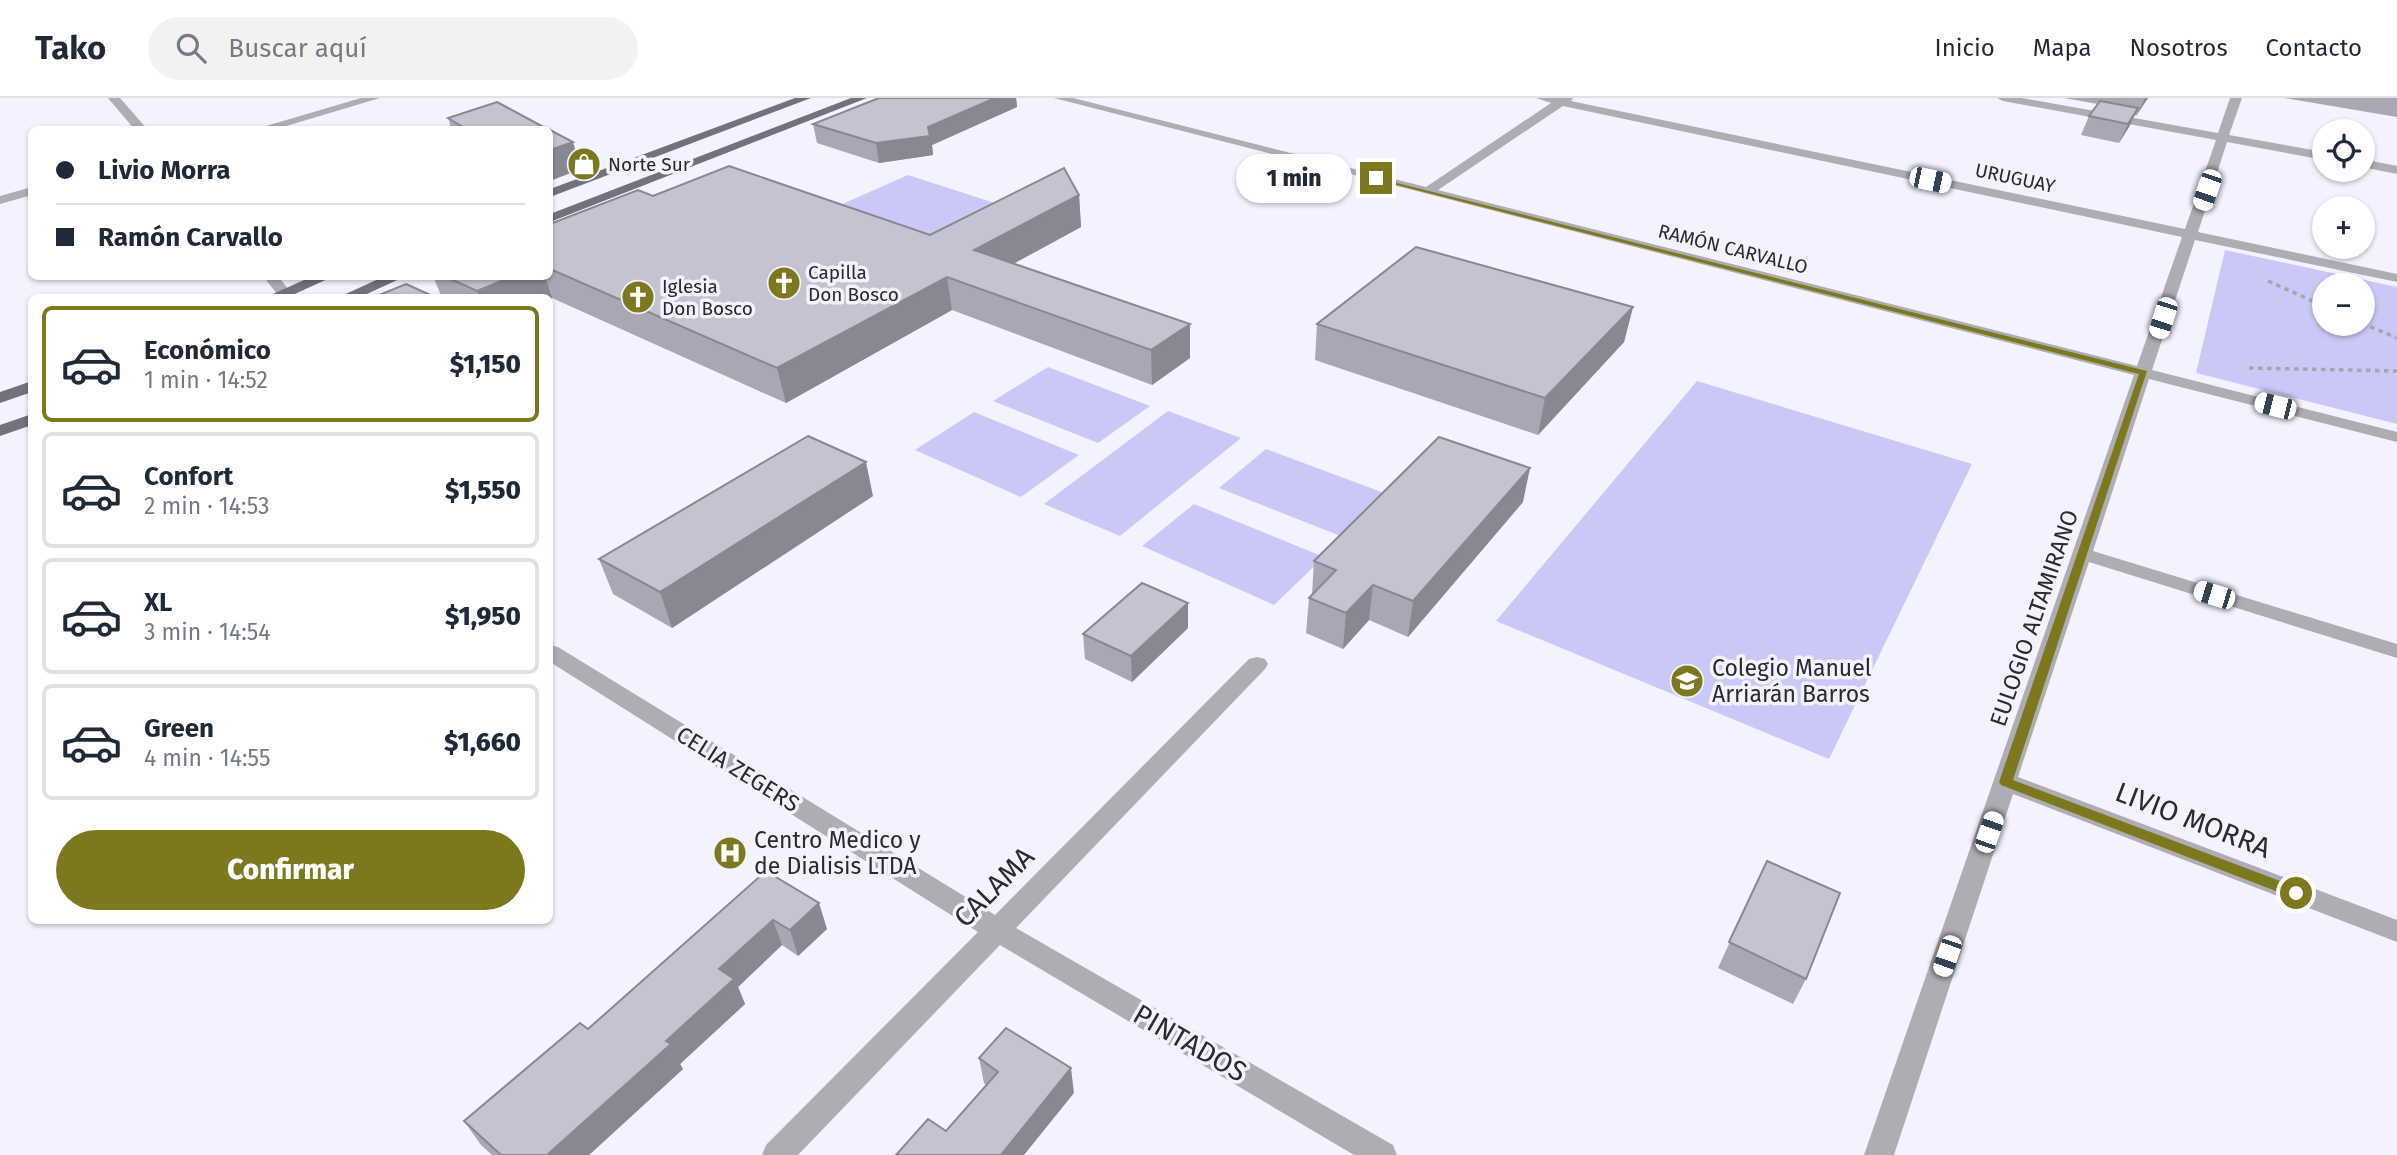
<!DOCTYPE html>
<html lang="es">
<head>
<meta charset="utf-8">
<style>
	body { margin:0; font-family:"Fira Sans",sans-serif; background:#f2f2f3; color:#1f2937; height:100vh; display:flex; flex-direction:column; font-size:26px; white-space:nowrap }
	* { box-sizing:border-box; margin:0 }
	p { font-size:23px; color:#747a83 }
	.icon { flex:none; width:38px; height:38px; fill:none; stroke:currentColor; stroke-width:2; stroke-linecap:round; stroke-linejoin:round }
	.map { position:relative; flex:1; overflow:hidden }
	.side { position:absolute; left:28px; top:196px; width:525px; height:630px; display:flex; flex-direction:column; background:#fff; border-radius:10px; box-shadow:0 2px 5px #0004 }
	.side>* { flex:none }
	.guide { position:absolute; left:28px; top:28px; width:525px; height:154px; border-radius:10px; box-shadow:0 2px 5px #0004; display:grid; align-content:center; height:154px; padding:0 28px; background:#fff }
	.buttons { position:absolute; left:2312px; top:21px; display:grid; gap:14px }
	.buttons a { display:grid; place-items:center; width:63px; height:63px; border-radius:50%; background:#fff; box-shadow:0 2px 5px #0004; font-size:35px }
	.end { position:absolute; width:32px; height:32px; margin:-16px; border:9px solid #7c781e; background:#fff; box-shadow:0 0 0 4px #fff }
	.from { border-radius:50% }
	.bubble { position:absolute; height:49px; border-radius:24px; background:#fff; box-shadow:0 2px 5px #0004; font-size:23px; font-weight:800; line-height:49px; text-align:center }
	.car { position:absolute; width:21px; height:42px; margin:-21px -10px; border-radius:9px; box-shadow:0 0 5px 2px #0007; background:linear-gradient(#fff 24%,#345 0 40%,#fff 0 76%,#345 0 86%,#fff 0) }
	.guide b { display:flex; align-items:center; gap:24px; height:66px; font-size:26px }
	.guide b+b { border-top:2px solid #e0e1e3 }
	.guide i { width:18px; height:18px; background:#1f2937 }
	ul { padding:12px 0 0; list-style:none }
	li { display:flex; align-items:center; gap:21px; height:116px; margin:0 14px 10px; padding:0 14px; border:4px solid #e0e1e3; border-radius:10px }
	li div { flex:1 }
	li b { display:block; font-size:26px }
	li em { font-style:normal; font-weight:800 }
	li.selected { border-color:#7c781e }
	li>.icon { width:63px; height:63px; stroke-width:1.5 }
	.action { display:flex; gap:14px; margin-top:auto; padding:14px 28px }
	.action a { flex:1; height:80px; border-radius:42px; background:#7c781e; color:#fff; font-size:28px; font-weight:800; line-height:80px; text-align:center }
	header { display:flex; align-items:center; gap:42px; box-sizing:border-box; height:98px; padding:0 35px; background:#fff; border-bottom:2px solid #e0e1e3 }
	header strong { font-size:33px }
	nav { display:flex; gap:38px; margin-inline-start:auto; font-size:24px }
	.search { width:490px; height:63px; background:#f2f2f3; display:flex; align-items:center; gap:18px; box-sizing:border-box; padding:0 24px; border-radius:38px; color:#747a83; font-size:26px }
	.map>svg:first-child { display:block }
	.green { fill:#cac8f7; fill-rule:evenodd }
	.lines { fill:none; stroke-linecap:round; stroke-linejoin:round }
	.path { stroke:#a5a5ae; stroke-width:3.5; stroke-dasharray:4.5 4.5; stroke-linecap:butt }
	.minor { fill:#adadb3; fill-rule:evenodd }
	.primary { fill:#72727d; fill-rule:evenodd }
	.wall { fill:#a8a8b4 }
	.shaded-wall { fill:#888892 }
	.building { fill:#c3c3d1; stroke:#888892; stroke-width:2 }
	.route { fill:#7c781e }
	.labels { text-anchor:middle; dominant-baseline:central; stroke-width:7; stroke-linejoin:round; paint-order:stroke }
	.far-poi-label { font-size:19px; fill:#2a2a2f; stroke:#f3f3ff; text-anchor:start }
	.far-street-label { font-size:19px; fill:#2a2a2f; stroke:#f3f3ff }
	.street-label { font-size:23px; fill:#2a2a2f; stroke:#f3f3ff }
	.poi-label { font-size:23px; fill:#2a2a2f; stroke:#f3f3ff; text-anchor:start }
	.near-street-label { font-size:28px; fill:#2a2a2f; stroke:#f3f3ff }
</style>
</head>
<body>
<header>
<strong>Tako</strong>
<div class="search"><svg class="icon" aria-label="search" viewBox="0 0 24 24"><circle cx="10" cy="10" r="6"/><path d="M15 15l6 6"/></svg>Buscar aquí</div>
<nav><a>Inicio</a><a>Mapa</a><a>Nosotros</a><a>Contacto</a></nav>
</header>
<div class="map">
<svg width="2397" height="1057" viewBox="0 0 2397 1057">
	<rect width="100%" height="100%" fill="#f3f3ff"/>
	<g class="green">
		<path d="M908 77 1026 115 933 162 813 119Z"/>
		<path d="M2225 152 2397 189V326L2196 275ZM2362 187V226H2324V187Z"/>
		<path d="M1048 269 1150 308 1098 345 993 303Z"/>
		<path d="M1697 283 1972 366 1829 661 1496 523Z"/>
		<path d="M1168 313 1241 340 1120 438 1044 406Z"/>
		<path d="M974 314 1079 357 1021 399 915 352Z"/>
		<path d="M1266 351 1387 396 1343 439 1219 390Z"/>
		<path d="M1194 406 1324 459 1274 507 1142 448Z"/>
	</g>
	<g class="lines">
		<g class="path">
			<path d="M2268 183 2324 208"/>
			<path d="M2362 225 2397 240"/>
			<path d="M2249 270 2397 273"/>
		</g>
		<g class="minor">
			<path d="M108 0H120L148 32H135Z"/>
			<path d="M361 0H380L273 32H252Z"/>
			<path d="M1054 0H1073L1426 89 1551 5 1536 0H1573L1571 3 2185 131 2216 42 2003 3 1997 0H2022L2218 35 2230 0H2242L2229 37 2324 54V62L2227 44 2198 134 2397 176V184L2195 142 2152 272 2397 334V344L2149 281 2093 453 2397 546V560L2089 464 2018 679 2397 822V844L2013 696 1894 1057H1864L2134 277ZM1563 8 2182 139 2137 268 1438 92Z"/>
			<path d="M2362 61 2397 68V76L2362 69Z"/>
			<path d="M32 89V97L0 106V98Z"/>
			<path d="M263 178H278L295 200H280Z"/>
			<path d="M550 547 558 549 995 817 1249 561 1257 559 1265 561 1268 566 1265 571 1016 830 1393 1047 1397 1057H1354L1000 847 798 1057H762L766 1047 978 834 550 564Z"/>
		</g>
		<g class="primary">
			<path d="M795 0H811L550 99V91Z"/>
			<path d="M851 0H867L550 124V116Z"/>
			<path d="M313 178H334L286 200H264Z"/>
			<path d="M385 178H406L358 200H337Z"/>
			<path d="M32 283V294L0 305V294Z"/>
			<path d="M32 316V327L0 338V327Z"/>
		</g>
	</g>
	<g class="wall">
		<path d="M879 0H1016L1017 9 932 47 933 57 879 65 817 45 813 26Z"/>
		<path d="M2064 0H2148L2136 18 2135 17 2129 29 2119 45 2081 37 2089 18 2098 6Z"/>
		<path d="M2284 0H2397V19Z"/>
		<path d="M448 20 549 32H452Z"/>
		<path d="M1079 97 1081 129 1013 166 1190 260 1152 287 952 212 786 305 552 200H442L433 178H550V126L653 98 930 137Z"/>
		<path d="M1633 209 1624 244 1538 337 1315 262 1317 226Z"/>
		<path d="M873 398 672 530 613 496 599 461Z"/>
		<path d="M1523 404 1408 539 1369 522 1343 551 1306 535 1309 500 1312 496 1314 463Z"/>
		<path d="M1188 530 1132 584 1085 561 1083 536Z"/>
		<path d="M1767 763 1806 881 1793 906 1718 870Z"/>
		<path d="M766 773 827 831 798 858 782 847 738 889 745 906 680 966 683 971 589 1057H492L481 1047 464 1023 588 931Z"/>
		<path d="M979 960 1074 995 946 1033 986 987 984 985Z"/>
	</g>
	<g class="shaded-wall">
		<path d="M995 0H1016L1017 9 932 47 933 57 879 65 876 45Z"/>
		<path d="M2145 0H2148L2136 18Z"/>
		<path d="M2138 10 2129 29 2119 45 2128 26Z"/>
		<path d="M573 44 581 71 550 83V52Z"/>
		<path d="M1079 97 1081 129 978 185 974 152Z"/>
		<path d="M513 178H545L552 200 550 201V200H480L477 193Z"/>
		<path d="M947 179 952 212 786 305 777 270Z"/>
		<path d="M1633 209 1624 244 1538 337 1545 300Z"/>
		<path d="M1190 226V260L1152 287 1151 252Z"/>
		<path d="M866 364 873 398 672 530 660 494Z"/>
		<path d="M1530 370 1523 404 1408 539 1413 503Z"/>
		<path d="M1373 487 1369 522 1343 551 1346 515Z"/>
		<path d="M1188 505V530L1132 584 1131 558Z"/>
		<path d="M819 805 827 831 798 858 790 832Z"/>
		<path d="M773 822 782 847 738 889 745 906 680 966 683 971 589 1057H547L666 943 719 871Z"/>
		<path d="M1071 970 1074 995 1024 1057H1001Z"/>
	</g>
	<g class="building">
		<path d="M879 0H995L928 29 930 38 876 45 813 26Z"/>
		<path d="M2100 3 2138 10 2128 26 2089 18Z"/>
		<path d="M497 4 549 32H468L448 20Z"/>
		<path d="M550 32 573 44 550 52Z"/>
		<path d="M729 68 930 137 1064 70 1079 97 974 152 1190 226 1151 252 947 179 777 270 550 171V126L638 92 653 98Z"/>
		<path d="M1416 149 1633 209 1545 300 1317 226Z"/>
		<path d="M444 178H513L477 193Z"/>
		<path d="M406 186 437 200H372Z"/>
		<path d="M808 338 866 364 660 494 599 461Z"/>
		<path d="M1439 339 1530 370 1413 503 1373 487 1346 515 1309 500 1336 472 1314 463Z"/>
		<path d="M1142 485 1188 505 1131 558 1083 536Z"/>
		<path d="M1767 763 1840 795 1806 881 1729 844Z"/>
		<path d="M766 773 819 805 790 832 773 822 719 871 734 881 666 943 671 946 547 1057H501L464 1023 580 925 588 931Z"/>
		<path d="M1006 930 1071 970 1001 1057H896L928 1021 946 1033 998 974 979 960Z"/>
	</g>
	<path class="route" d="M1373 79 2147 273 2013 682 2301 791V799H2291L2001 687 1999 684 2139 276 1373 81Z"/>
	<defs>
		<symbol id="shop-disc" viewBox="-11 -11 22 22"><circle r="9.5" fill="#7c781e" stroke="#f3f3ff"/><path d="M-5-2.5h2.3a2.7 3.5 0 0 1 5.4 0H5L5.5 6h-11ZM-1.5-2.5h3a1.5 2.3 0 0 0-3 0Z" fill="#fff"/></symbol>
		<symbol id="church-disc" viewBox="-11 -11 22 22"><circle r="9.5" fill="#7c781e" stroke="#f3f3ff"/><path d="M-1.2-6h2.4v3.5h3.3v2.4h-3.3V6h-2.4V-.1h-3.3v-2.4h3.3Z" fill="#fff"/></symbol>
		<symbol id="school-disc" viewBox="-11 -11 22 22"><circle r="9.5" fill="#7c781e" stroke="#f3f3ff"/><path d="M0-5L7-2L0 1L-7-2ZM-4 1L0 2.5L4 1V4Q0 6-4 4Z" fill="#fff"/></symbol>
		<symbol id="hospital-disc" viewBox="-11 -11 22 22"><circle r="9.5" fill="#7c781e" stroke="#f3f3ff"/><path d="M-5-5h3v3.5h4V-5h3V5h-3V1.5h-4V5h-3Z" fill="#fff"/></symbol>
	</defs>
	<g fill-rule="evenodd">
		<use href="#shop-disc" x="565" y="47" width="38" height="38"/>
		<use href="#church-disc" x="765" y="166" width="38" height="38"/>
		<use href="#church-disc" x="619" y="180" width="38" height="38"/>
		<use href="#school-disc" x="1668" y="564" width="38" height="38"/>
		<use href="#hospital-disc" x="711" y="736" width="38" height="38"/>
	</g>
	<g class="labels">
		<g class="far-poi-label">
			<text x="608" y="66">Norte Sur</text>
			<text x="808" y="174">Capilla<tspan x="808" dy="22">Don Bosco</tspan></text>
			<text x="662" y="188">Iglesia<tspan x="662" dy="22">Don Bosco</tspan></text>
		</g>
		<g class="far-street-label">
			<text transform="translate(2015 80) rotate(12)">URUGUAY</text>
			<text transform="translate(1733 151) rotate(14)">RAMÓN CARVALLO</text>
		</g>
		<g class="street-label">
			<text transform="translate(2034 520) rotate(-71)">EULOGIO ALTAMIRANO</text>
			<text transform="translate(738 671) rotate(32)">CELIA ZEGERS</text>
		</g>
		<g class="poi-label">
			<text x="1712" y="570">Colegio Manuel<tspan x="1712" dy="26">Arriarán Barros</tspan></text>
			<text x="754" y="742">Centro Medico y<tspan x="754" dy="26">de Dialisis LTDA</tspan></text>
		</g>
		<g class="near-street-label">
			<text transform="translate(2193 722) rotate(21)">LIVIO MORRA</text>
			<text transform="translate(994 789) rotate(-45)">CALAMA</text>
			<text transform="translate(1190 945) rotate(30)">PINTADOS</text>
		</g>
	</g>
</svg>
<div class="buttons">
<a><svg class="icon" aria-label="locate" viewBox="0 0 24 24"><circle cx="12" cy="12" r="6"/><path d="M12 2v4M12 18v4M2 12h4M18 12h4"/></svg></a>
<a>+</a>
<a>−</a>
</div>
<i class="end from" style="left:2296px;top:795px"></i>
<i class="end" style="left:1376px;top:80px"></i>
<div class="bubble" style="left:1236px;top:56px;width:116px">1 min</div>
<i class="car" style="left:1930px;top:82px;rotate:102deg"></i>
<i class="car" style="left:2207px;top:92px;rotate:199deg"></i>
<i class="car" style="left:2163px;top:220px;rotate:198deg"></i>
<i class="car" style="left:2275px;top:308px;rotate:284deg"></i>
<i class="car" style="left:2214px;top:497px;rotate:287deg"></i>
<i class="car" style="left:1989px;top:734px;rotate:19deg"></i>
<i class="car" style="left:1947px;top:858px;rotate:199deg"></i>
<div class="guide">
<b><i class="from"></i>Livio Morra</b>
<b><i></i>Ramón Carvallo</b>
</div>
<section class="side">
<ul>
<li class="selected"><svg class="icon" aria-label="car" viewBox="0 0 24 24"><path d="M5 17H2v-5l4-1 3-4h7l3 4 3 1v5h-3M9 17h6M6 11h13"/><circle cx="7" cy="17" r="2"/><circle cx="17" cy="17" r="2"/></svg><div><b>Económico</b><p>1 min · 14:52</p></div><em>$1,150</em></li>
<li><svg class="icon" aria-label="car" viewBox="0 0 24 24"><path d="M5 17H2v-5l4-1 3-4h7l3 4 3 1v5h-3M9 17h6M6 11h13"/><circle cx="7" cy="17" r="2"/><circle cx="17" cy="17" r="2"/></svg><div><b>Confort</b><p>2 min · 14:53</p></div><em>$1,550</em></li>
<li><svg class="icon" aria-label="car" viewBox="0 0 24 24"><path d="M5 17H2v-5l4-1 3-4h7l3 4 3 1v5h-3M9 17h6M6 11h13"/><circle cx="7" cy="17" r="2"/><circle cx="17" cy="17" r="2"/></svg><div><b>XL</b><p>3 min · 14:54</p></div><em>$1,950</em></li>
<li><svg class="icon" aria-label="car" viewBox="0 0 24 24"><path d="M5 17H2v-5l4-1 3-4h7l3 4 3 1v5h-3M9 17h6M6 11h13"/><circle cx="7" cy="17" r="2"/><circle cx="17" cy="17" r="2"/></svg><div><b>Green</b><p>4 min · 14:55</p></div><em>$1,660</em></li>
</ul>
<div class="action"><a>Confirmar</a></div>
</section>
</div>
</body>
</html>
